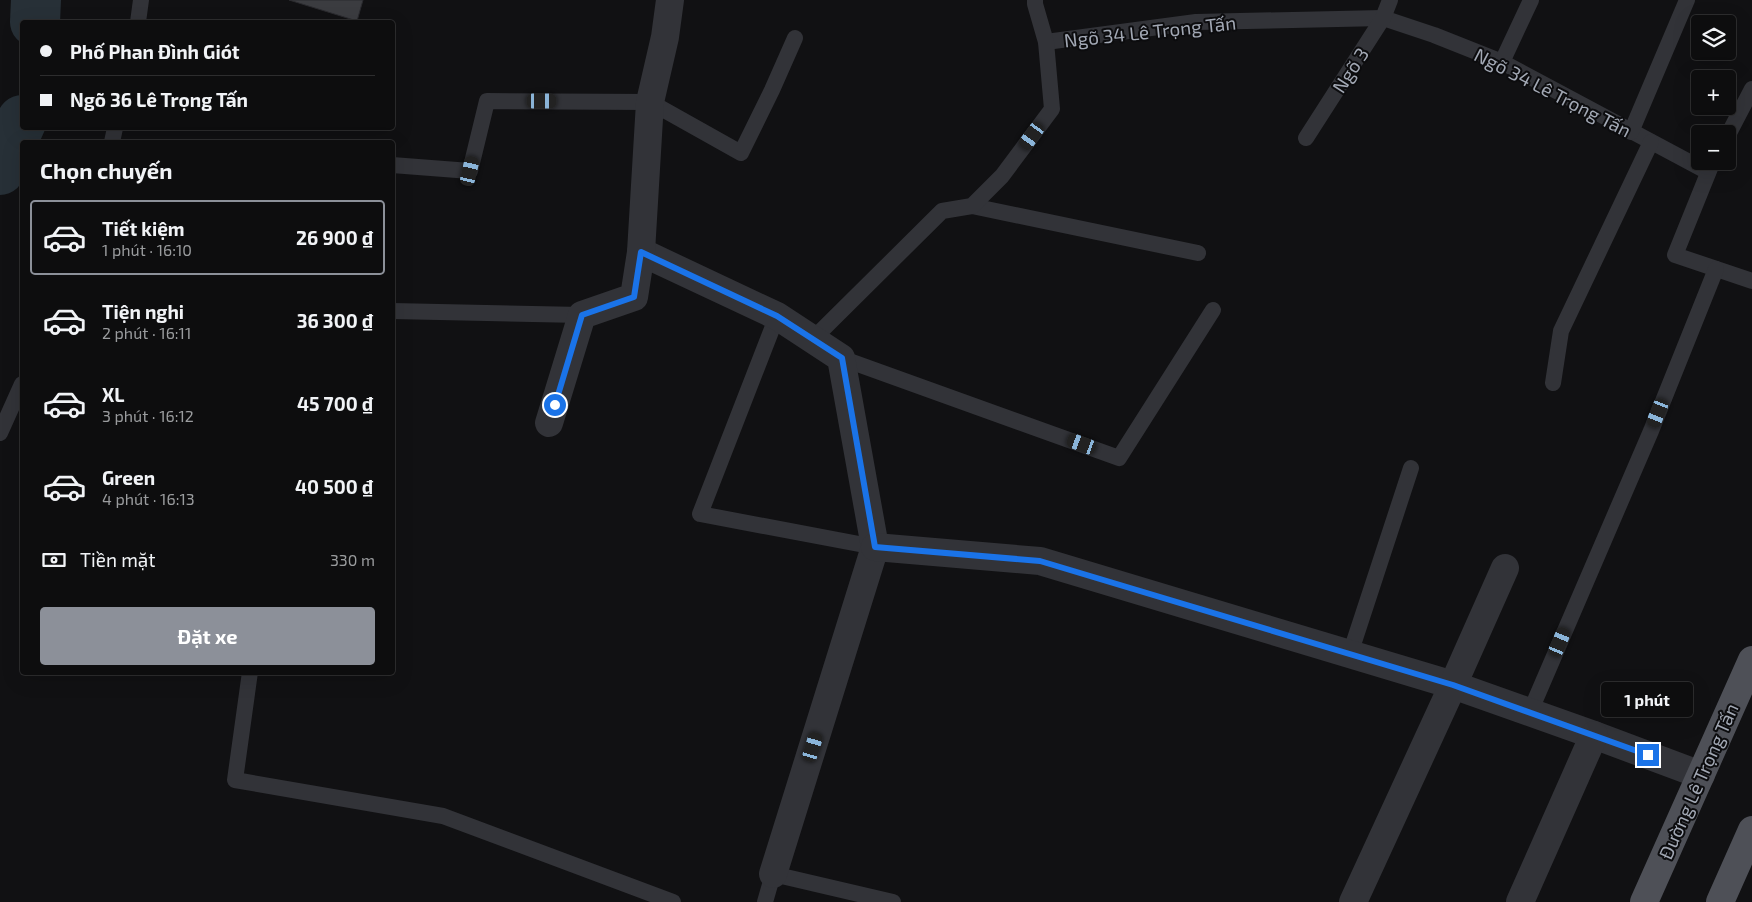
<!DOCTYPE html>
<html lang="vi">
<head>
<meta charset="utf-8">
<style>
	body { margin:0; font-family:"Exo 2",sans-serif; background:#161617; color:#f1f3f6; height:100vh; display:flex; flex-direction:column; font-size:19px; white-space:nowrap }
	* { box-sizing:border-box; margin:0 }
	p { font-size:16px; color:#9a9c9e }
	.icon { flex:none; width:28px; height:28px; fill:none; stroke:currentColor; stroke-width:2; stroke-linecap:round; stroke-linejoin:round }
	.map { position:relative; flex:1; overflow:hidden }
	.side { position:absolute; left:20px; top:140px; width:375px; height:535px; display:flex; flex-direction:column; background:#0d0d0e; border-radius:5px; box-shadow:0 5px 20px #0002,0 0 0 1px #2d2d2e }
	.side>* { flex:none }
	.banner { position:absolute; left:20px; top:20px; width:375px; height:110px; border-radius:5px; box-shadow:0 5px 20px #0002,0 0 0 1px #2d2d2e; display:grid; align-content:center; height:110px; padding:0 20px; background:#0d0d0e }
	.controls { position:absolute; left:1691px; top:15px; display:grid; gap:10px }
	.controls a { display:grid; place-items:center; width:45px; height:45px; border-radius:5px; background:#0d0d0e; box-shadow:0 5px 20px #0002,0 0 0 1px #2d2d2e; font-size:25px }
	.end { position:absolute; width:22px; height:22px; margin:-11px; border:6px solid #1a73e8; background:#fff; box-shadow:0 0 0 2px #fff }
	.from { border-radius:50% }
	.bubble { position:absolute; height:35px; border-radius:5px; background:#0d0d0e; box-shadow:0 5px 20px #0002,0 0 0 1px #2d2d2e; font-size:16px; font-weight:700; line-height:35px; text-align:center }
	.car { position:absolute; width:15px; height:30px; margin:-15px -8px; border-radius:6px; box-shadow:0 0 4px 1px #0007; background:linear-gradient(#222 24%,#8ab4d8 0 40%,#222 0 76%,#8ab4d8 0 86%,#222 0) }
	.banner b { display:flex; align-items:center; gap:18px; height:48px; font-size:19px }
	.banner b+b { border-top:1px solid #2d2d2e }
	.banner i { width:12px; height:12px; background:#f1f3f6 }
	ul { padding:0; list-style:none }
	li { display:flex; align-items:center; gap:15px; height:75px; margin:0 10px 8px; padding:0 10px; border:2px solid transparent; border-radius:5px }
	li div { flex:1 }
	li b { display:block; font-size:19px }
	li em { font-style:normal; font-weight:700 }
	li.current { border-color:#8c9099 }
	li>.icon { width:45px; height:45px; stroke-width:1.5 }
	h2 { padding:0 20px; font-size:22px; line-height:60px }
	.pay { display:flex; align-items:center; gap:12px; height:55px; padding:0 20px; font-size:19px }
	.pay p { margin-inline-start:auto }
	.action { display:flex; gap:10px; margin-top:auto; padding:10px 20px }
	.action a { flex:1; height:58px; border-radius:5px; background:#8c9099; color:#fff; font-size:20px; font-weight:700; line-height:58px; text-align:center }
	.map>svg:first-child { display:block }
	.lines { fill:none; stroke-linecap:round; stroke-linejoin:round }
	.river { stroke:#273037; stroke-width:50 }
	.building { fill:#3b3c40; stroke:#2b2b2f }
	.lane { stroke:#323338; stroke-width:16 }
	.street { stroke:#323338; stroke-width:28 }
	.primary { stroke:#4e5057; stroke-width:28 }
	.route { stroke:#1a73e8; stroke-width:6 }
	.labels { text-anchor:middle; dominant-baseline:central; stroke-width:4; stroke-linejoin:round; paint-order:stroke }
	.street-label { font-size:19px; fill:#a2a8b4; stroke:#0c0c0e }
</style>
</head>
<body>
<div class="map">
<svg width="1752" height="902" viewBox="0 0 1752 902">
	<rect width="100%" height="100%" fill="#111113"/>
	<g class="lines">
		<g class="river">
			<path d="M35 22 36 0"/>
			<path d="M0 170 22 120"/>
		</g>
	</g>
	<path class="building" d="M289 0H363L357 21Z"/>
	<g class="lines">
		<g class="lane">
			<path d="M138 22 141 0"/>
			<path d="M1046 42 1196 22 1383 18 1434 35 1502 62 1708 172"/>
			<path d="M1502 62 1531 0"/>
			<path d="M1631 132 1687 0"/>
			<path d="M1728 135 1752 89"/>
			<path d="M1306 138 1383 18 1390 0"/>
			<path d="M112 142 115 128"/>
			<path d="M1713 161 1675 255 1752 281"/>
			<path d="M392 165 470 171 487 101 650 102 741 153 772 90 795 38"/>
			<path d="M972 206 1198 253"/>
			<path d="M392 311 582 315"/>
			<path d="M777 316 700 514 875 547"/>
			<path d="M813 339 942 211 972 206 1002 176 1052 109 1046 42 1035 4V0"/>
			<path d="M841 358 1119 458 1213 310"/>
			<path d="M1553 383 1561 331 1651 142"/>
			<path d="M0 433 22 384"/>
			<path d="M1350 654 1411 468"/>
			<path d="M250 672 235 780 443 816 673 902"/>
			<path d="M1530 712 1651 431 1716 269"/>
			<path d="M765 902 773 874 893 902"/>
		</g>
		<g class="street">
			<path d="M641 252 777 316 841 358 875 547 773 874"/>
			<path d="M549 423 582 315 634 297 641 252 650 102 665 37 670 0"/>
			<path d="M875 547 1040 561 1453 685 1594 735 1701 775"/>
			<path d="M1353 902 1453 685 1505 568"/>
			<path d="M1520 902 1594 735"/>
		</g>
		<g class="primary">
			<path d="M1644 902 1752 660"/>
			<path d="M1720 902 1752 830"/>
		</g>
	</g>
	<g class="lines">
		<path class="route" d="M555 405 582 315 634 297 641 252 777 316 842 358 875 547 1040 561 1453 685 1648 755"/>
	</g>
	<g class="labels">
		<g class="street-label">
			<text transform="translate(1150 31) rotate(-6)">Ngõ 34 Lê Trọng Tấn</text>
			<text transform="translate(1350 70) rotate(-57)">Ngõ 3</text>
			<text transform="translate(1553 92) rotate(27)">Ngõ 34 Lê Trọng Tấn</text>
			<text transform="translate(1698 781) rotate(-66)">Đường Lê Trọng Tấn</text>
		</g>
	</g>
</svg>
<div class="controls">
<a><svg class="icon" aria-label="layers" viewBox="0 0 24 24"><path d="M12 4l9 5-9 5-9-5zM3 14l9 5 9-5"/></svg></a>
<a>+</a>
<a>−</a>
</div>
<i class="end from" style="left:555px;top:405px"></i>
<i class="end" style="left:1648px;top:755px"></i>
<div class="bubble" style="left:1601px;top:682px;width:92px">1 phút</div>
<i class="car" style="left:542px;top:101px;rotate:90deg"></i>
<i class="car" style="left:1032px;top:136px;rotate:216deg"></i>
<i class="car" style="left:470px;top:171px;rotate:13deg"></i>
<i class="car" style="left:1658px;top:413px;rotate:202deg"></i>
<i class="car" style="left:1082px;top:444px;rotate:290deg"></i>
<i class="car" style="left:1560px;top:642px;rotate:23deg"></i>
<i class="car" style="left:813px;top:747px;rotate:17deg"></i>
<div class="banner">
<b><i class="from"></i>Phố Phan Đình Giót</b>
<b><i></i>Ngõ 36 Lê Trọng Tấn</b>
</div>
<section class="side">
<h2>Chọn chuyến</h2>
<ul>
<li class="current"><svg class="icon" aria-label="car" viewBox="0 0 24 24"><path d="M5 17H2v-5l4-1 3-4h7l3 4 3 1v5h-3M9 17h6M6 11h13"/><circle cx="7" cy="17" r="2"/><circle cx="17" cy="17" r="2"/></svg><div><b>Tiết kiệm</b><p>1 phút · 16:10</p></div><em>26 900 ₫</em></li>
<li><svg class="icon" aria-label="car" viewBox="0 0 24 24"><path d="M5 17H2v-5l4-1 3-4h7l3 4 3 1v5h-3M9 17h6M6 11h13"/><circle cx="7" cy="17" r="2"/><circle cx="17" cy="17" r="2"/></svg><div><b>Tiện nghi</b><p>2 phút · 16:11</p></div><em>36 300 ₫</em></li>
<li><svg class="icon" aria-label="car" viewBox="0 0 24 24"><path d="M5 17H2v-5l4-1 3-4h7l3 4 3 1v5h-3M9 17h6M6 11h13"/><circle cx="7" cy="17" r="2"/><circle cx="17" cy="17" r="2"/></svg><div><b>XL</b><p>3 phút · 16:12</p></div><em>45 700 ₫</em></li>
<li><svg class="icon" aria-label="car" viewBox="0 0 24 24"><path d="M5 17H2v-5l4-1 3-4h7l3 4 3 1v5h-3M9 17h6M6 11h13"/><circle cx="7" cy="17" r="2"/><circle cx="17" cy="17" r="2"/></svg><div><b>Green</b><p>4 phút · 16:13</p></div><em>40 500 ₫</em></li>
</ul>
<div class="pay"><svg class="icon" aria-label="cash" viewBox="0 0 24 24"><path d="M3 7h18v10H3z"/><circle cx="12" cy="12" r="2"/></svg>Tiền mặt<p>330 m</p></div>
<div class="action"><a>Đặt xe</a></div>
</section>
</div>
</body>
</html>
